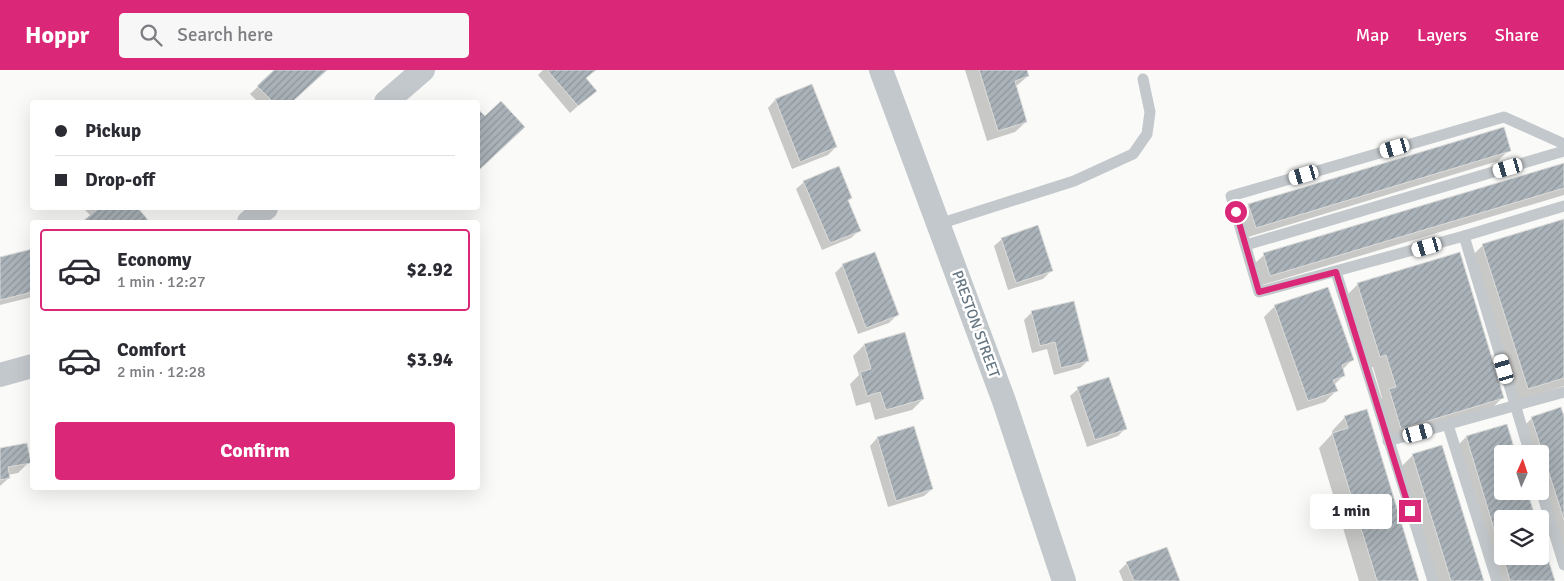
<!DOCTYPE html>
<html lang="en">
<head>
<meta charset="utf-8">
<style>
	body { margin:0; font-family:Signika,sans-serif; background:#f7f7f7; color:#2b2b33; height:100vh; display:flex; flex-direction:column; font-size:19px; white-space:nowrap }
	* { box-sizing:border-box; margin:0 }
	p { font-size:16px; color:#7c7c81 }
	.icon { flex:none; width:28px; height:28px; fill:none; stroke:currentColor; stroke-width:2; stroke-linecap:round; stroke-linejoin:round }
	.map { position:relative; flex:1; overflow:hidden }
	.details { position:absolute; left:30px; top:150px; width:450px; height:270px; display:flex; flex-direction:column; background:#fff; border-radius:5px; box-shadow:0 5px 20px #0002 }
	.details>* { flex:none }
	.guide { position:absolute; left:30px; top:30px; width:450px; height:110px; border-radius:5px; box-shadow:0 5px 20px #0002; display:grid; align-content:center; height:110px; padding:0 25px; background:#fff }
	.needle { width:32px; rotate:3deg }
	.fabs { position:absolute; left:1494px; top:375px; display:grid; gap:10px }
	.fabs a { display:grid; place-items:center; width:55px; height:55px; border-radius:5px; background:#fff; box-shadow:0 5px 20px #0002; font-size:25px }
	.end { position:absolute; width:22px; height:22px; margin:-11px; border:6px solid #db2777; background:#fff; box-shadow:0 0 0 2px #fff }
	.from { border-radius:50% }
	.bubble { position:absolute; height:35px; border-radius:5px; background:#fff; box-shadow:0 5px 20px #0002; font-size:16px; font-weight:700; line-height:35px; text-align:center }
	.car { position:absolute; width:15px; height:30px; margin:-15px -8px; border-radius:6px; box-shadow:0 0 4px 1px #0007; background:linear-gradient(#fff 24%,#345 0 40%,#fff 0 76%,#345 0 86%,#fff 0) }
	.guide b { display:flex; align-items:center; gap:18px; height:48px; font-size:19px }
	.guide b+b { border-top:1px solid #e1e1e2 }
	.guide i { width:12px; height:12px; background:#2b2b33 }
	ul { padding:9px 0 0; list-style:none }
	li { display:flex; align-items:center; gap:15px; height:82px; margin:0 10px 8px; padding:0 15px; border:2px solid transparent; border-radius:5px }
	li div { flex:1 }
	li b { display:block; font-size:19px }
	li em { font-style:normal; font-weight:700 }
	li.selected { border-color:#db2777 }
	li>.icon { width:45px; height:45px; stroke-width:1.5 }
	.cta { display:flex; gap:10px; margin-top:auto; padding:10px 25px }
	.cta a { flex:1; height:58px; border-radius:5px; background:#db2777; color:#fff; font-size:20px; font-weight:700; line-height:58px; text-align:center }
	header { display:flex; align-items:center; gap:30px; box-sizing:border-box; height:70px; padding:0 25px; background:#db2777; color:#fff }
	header strong { font-size:24px }
	nav { display:flex; gap:28px; margin-inline-start:auto; font-size:18px }
	.search { width:350px; height:45px; background:#f7f7f7; display:flex; align-items:center; gap:12px; box-sizing:border-box; padding:0 18px; border-radius:5px; color:#7c7c81; font-size:19px }
	.map>svg:first-child { display:block }
	.shadow { fill:#0003 }
	.building { fill:url(#building-hatch); stroke:#dcdcda }
	.lines { fill:none; stroke-linecap:round; stroke-linejoin:round }
	.service { stroke:#c3c8cc; stroke-width:11 }
	.minor { stroke:#c3c8cc; stroke-width:24 }
	.route { stroke:#db2777; stroke-width:6 }
	.labels { text-anchor:middle; dominant-baseline:central; stroke-width:5; stroke-linejoin:round; paint-order:stroke }
	.street-label { font-size:15px; fill:#657683; stroke:#fff }
</style>
</head>
<body>
<header>
<strong>Hoppr</strong>
<div class="search"><svg class="icon" aria-label="search" viewBox="0 0 24 24"><circle cx="10" cy="10" r="6"/><path d="M15 15l6 6"/></svg>Search here</div>
<nav><a>Map</a><a>Layers</a><a>Share</a></nav>
</header>
<div class="map">
<svg width="1564" height="511" viewBox="0 0 1564 511">
	<defs>
		<pattern id="building-hatch" width="6" height="6" patternUnits="userSpaceOnUse" patternTransform="scale(1.25)"><rect width="6" height="6" fill="#aab3b9"/><path d="M-1 1l2-2M0 6l6-6M5 7l2-2" fill="none" stroke="#8e969c"/></pattern>
	</defs>
	<rect width="100%" height="100%" fill="#fafaf8"/>
	<g class="shadow">
		<path d="M276 0H325L291 32H258L250 24Z"/>
		<path d="M543 0H595L585 9 587 28 570 43 538 5Z"/>
		<path d="M965 0H1026L1028 6 1015 17 1026 52 1015 62 987 71Z"/>
		<path d="M775 30 836 77 828 85 792 99 768 38Z"/>
		<path d="M479 41 512 68 478 100V43Z"/>
		<path d="M1509 80 1498 91 1245 168 1238 146 1249 135Z"/>
		<path d="M1564 95V125L1259 216 1253 195 1264 185Z"/>
		<path d="M804 112 851 128 847 132 859 161 851 168 822 180 796 119Z"/>
		<path d="M83 138H136L147 150 144 152H84L91 146Z"/>
		<path d="M1564 150V316L1514 332 1469 189 1483 175Z"/>
		<path d="M1002 169 1051 201 1043 209 1008 220 994 176Z"/>
		<path d="M32 181V227L0 235V189Z"/>
		<path d="M843 195 897 245 889 253 858 264 835 203Z"/>
		<path d="M1358 214 1503 327 1489 341 1388 371 1376 333 1382 328 1373 297 1367 299 1345 227Z"/>
		<path d="M1275 236 1352 290 1342 300 1344 305 1334 315 1336 321 1325 332 1297 341 1264 247Z"/>
		<path d="M1032 242 1088 291 1080 298 1054 305 1047 279 1032 283 1024 250Z"/>
		<path d="M864 275 923 329 912 340 875 350 870 332 856 336 850 314 859 305 853 286Z"/>
		<path d="M1078 319 1125 359 1118 366 1087 377 1070 326Z"/>
		<path d="M1345 347 1418 511H1359L1319 378 1332 364V361Z"/>
		<path d="M1532 348 1564 350V495L1540 419V384H1529L1521 359Z"/>
		<path d="M913 358 932 419 924 426 888 437 870 376 877 368Z"/>
		<path d="M1466 367 1502 384V486H1540V467L1554 511H1493L1453 380Z"/>
		<path d="M0 379 29 392 18 403 8 405 9 408 0 416Z"/>
		<path d="M1413 385 1483 511H1437L1402 396Z"/>
		<path d="M1127 493 1179 511H1123L1119 501Z"/>
	</g>
	<g class="building">
		<path d="M274 0H327L292 32H273L257 16Z"/>
		<path d="M547 0H596L586 8 597 21 578 36Z"/>
		<path d="M979 0H1027L1029 6 1015 11 1027 52 998 61Z"/>
		<path d="M812 14 837 77 800 92 775 29Z"/>
		<path d="M501 31 525 57 478 101V41L479 40 485 46Z"/>
		<path d="M1504 57 1511 81 1256 158 1248 134Z"/>
		<path d="M1564 93V118L1270 206 1263 183Z"/>
		<path d="M839 96 852 128 848 130 861 161 830 173 803 111Z"/>
		<path d="M99 138H138L148 150 145 152H82Z"/>
		<path d="M1564 149V308L1528 319 1482 174Z"/>
		<path d="M1038 155 1053 201 1016 213 1001 168Z"/>
		<path d="M32 179V222L0 230V187Z"/>
		<path d="M875 182 899 245 866 258 842 194Z"/>
		<path d="M1460 182 1504 328 1401 359 1389 319 1396 317 1386 285 1380 287 1357 213Z"/>
		<path d="M1328 217 1354 290 1342 295 1345 306 1333 310 1338 321 1308 331 1274 235Z"/>
		<path d="M1074 231 1089 291 1061 298 1055 272 1040 276 1031 241Z"/>
		<path d="M905 262 924 329 886 340 880 322 867 326 860 302 871 299 864 274Z"/>
		<path d="M1109 307 1127 359 1095 370 1077 317Z"/>
		<path d="M1561 337 1564 346V450L1531 347Z"/>
		<path d="M1367 339 1419 511H1377L1332 363 1348 358 1344 346Z"/>
		<path d="M1507 354 1516 384H1502V421H1527L1536 449H1502V486L1466 366Z"/>
		<path d="M914 356 933 419 896 431 877 367Z"/>
		<path d="M27 373 31 393 8 397 10 408 0 410V378Z"/>
		<path d="M1442 375 1484 511H1451L1412 384Z"/>
		<path d="M1540 463 1555 511H1510L1503 486H1540Z"/>
		<path d="M1167 477 1180 511H1134L1126 492Z"/>
	</g>
	<g class="lines">
		<g class="service">
			<path d="M1564 74 1504 47 1231 126 1259 222 1464 166 1564 136"/>
			<path d="M939 154 1074 111 1133 84 1147 64 1150 42 1143 9"/>
			<path d="M1464 166 1530 384"/>
			<path d="M1246 175 1564 81"/>
			<path d="M1336 202 1433 511"/>
			<path d="M1448 355 1497 511"/>
			<path d="M1388 371 1564 322"/>
			<path d="M1540 417 1564 495"/>
		</g>
		<g class="minor">
			<path d="M881 0 1004 331 1064 511"/>
			<path d="M386 32 423 0"/>
			<path d="M249 152 266 138"/>
			<path d="M0 305 32 296"/>
		</g>
	</g>
	<g class="lines">
		<path class="route" d="M1236 142 1259 222 1336 202 1410 441"/>
	</g>
	<g class="labels">
		<g class="street-label">
			<text transform="translate(976 254) rotate(70)">PRESTON STREET</text>
		</g>
	</g>
</svg>
<div class="fabs">
<a><svg class="needle" viewBox="-14 -14 28 28"><path d="M0-13l5 13h-10z" fill="#e53935"/><path d="M0 13l5-13h-10z" fill="#7c7c81"/></svg></a>
<a><svg class="icon" aria-label="layers" viewBox="0 0 24 24"><path d="M12 4l9 5-9 5-9-5zM3 14l9 5 9-5"/></svg></a>
</div>
<i class="end from" style="left:1236px;top:142px"></i>
<i class="end" style="left:1410px;top:441px"></i>
<div class="bubble" style="left:1310px;top:424px;width:82px">1 min</div>
<i class="car" style="left:1395px;top:78px;rotate:254deg"></i>
<i class="car" style="left:1508px;top:98px;rotate:254deg"></i>
<i class="car" style="left:1304px;top:105px;rotate:254deg"></i>
<i class="car" style="left:1427px;top:177px;rotate:254deg"></i>
<i class="car" style="left:1504px;top:299px;rotate:343deg"></i>
<i class="car" style="left:1418px;top:363px;rotate:75deg"></i>
<div class="guide">
<b><i class="from"></i>Pickup</b>
<b><i></i>Drop-off</b>
</div>
<section class="details">
<ul>
<li class="selected"><svg class="icon" aria-label="car" viewBox="0 0 24 24"><path d="M5 17H2v-5l4-1 3-4h7l3 4 3 1v5h-3M9 17h6M6 11h13"/><circle cx="7" cy="17" r="2"/><circle cx="17" cy="17" r="2"/></svg><div><b>Economy</b><p>1 min · 12:27</p></div><em>$2.92</em></li>
<li><svg class="icon" aria-label="car" viewBox="0 0 24 24"><path d="M5 17H2v-5l4-1 3-4h7l3 4 3 1v5h-3M9 17h6M6 11h13"/><circle cx="7" cy="17" r="2"/><circle cx="17" cy="17" r="2"/></svg><div><b>Comfort</b><p>2 min · 12:28</p></div><em>$3.94</em></li>
</ul>
<div class="cta"><a>Confirm</a></div>
</section>
</div>
</body>
</html>
